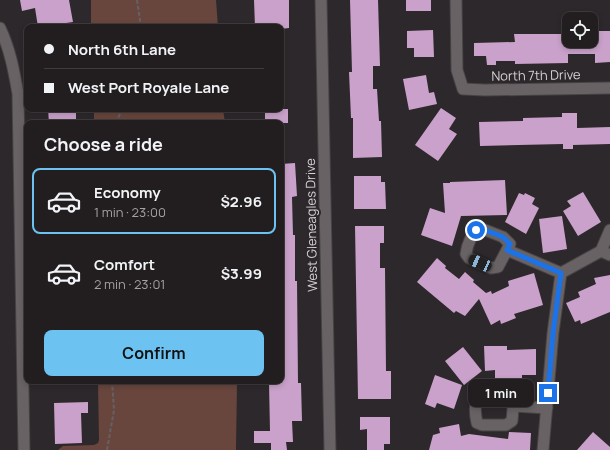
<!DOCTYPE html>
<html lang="en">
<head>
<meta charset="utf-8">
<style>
	body { margin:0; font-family:Manrope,sans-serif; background:#2e2b2d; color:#f1f3f6; height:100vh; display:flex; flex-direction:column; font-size:15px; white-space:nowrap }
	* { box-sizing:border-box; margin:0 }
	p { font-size:13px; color:#a2a2a5 }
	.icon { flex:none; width:22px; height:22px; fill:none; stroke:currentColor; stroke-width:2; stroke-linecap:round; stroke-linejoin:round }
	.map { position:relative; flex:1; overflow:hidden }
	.sheet { position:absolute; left:24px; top:120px; width:260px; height:264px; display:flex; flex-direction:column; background:#221e20; border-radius:8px; box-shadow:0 2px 6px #0003,0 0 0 1px #3f3c3e }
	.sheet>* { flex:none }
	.top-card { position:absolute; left:24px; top:24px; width:260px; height:88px; border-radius:8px; box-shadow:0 2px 6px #0003,0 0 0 1px #3f3c3e; display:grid; align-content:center; height:88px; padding:0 20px; background:#221e20 }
	.controls { position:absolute; left:562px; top:12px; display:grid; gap:8px }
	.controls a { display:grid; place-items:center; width:36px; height:36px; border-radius:8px; background:#221e20; box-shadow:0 2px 6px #0003,0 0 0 1px #3f3c3e; font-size:20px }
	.end { position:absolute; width:18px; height:18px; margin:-9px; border:5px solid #1a73e8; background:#fff; box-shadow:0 0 0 2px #fff }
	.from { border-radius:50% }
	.bubble { position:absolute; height:28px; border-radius:8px; background:#221e20; box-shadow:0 2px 6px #0003,0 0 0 1px #3f3c3e; font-size:13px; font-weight:700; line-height:28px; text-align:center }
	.car { position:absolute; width:12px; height:24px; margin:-12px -6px; border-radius:5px; box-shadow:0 0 3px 1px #0007; background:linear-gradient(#222 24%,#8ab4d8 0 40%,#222 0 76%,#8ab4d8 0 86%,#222 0) }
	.top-card b { display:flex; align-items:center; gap:14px; height:38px; font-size:15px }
	.top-card b+b { border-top:1px solid #3f3c3e }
	.top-card i { width:10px; height:10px; background:#f1f3f6 }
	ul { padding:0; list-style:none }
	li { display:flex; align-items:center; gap:12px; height:66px; margin:0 8px 6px; padding:0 12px; border:2px solid transparent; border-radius:8px }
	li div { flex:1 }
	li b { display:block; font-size:15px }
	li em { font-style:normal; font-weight:700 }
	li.active { border-color:#6cc3f2 }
	li>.icon { width:36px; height:36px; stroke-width:1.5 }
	h2 { padding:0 20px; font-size:18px; line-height:48px }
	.cta { display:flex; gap:8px; margin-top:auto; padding:8px 20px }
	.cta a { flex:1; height:46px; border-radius:8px; background:#6cc3f2; color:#111; font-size:16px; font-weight:700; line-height:46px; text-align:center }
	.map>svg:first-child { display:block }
	.green { fill:#69463d }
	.building { fill:#c9a1ca }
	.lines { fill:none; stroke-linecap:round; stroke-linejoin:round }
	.minor-casing { stroke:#474345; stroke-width:13 }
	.path { stroke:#656163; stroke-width:2; stroke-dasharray:4 2; stroke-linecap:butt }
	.minor { stroke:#686265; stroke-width:11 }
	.route { stroke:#1a73e8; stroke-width:5 }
	.labels { text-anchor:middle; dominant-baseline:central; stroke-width:4; stroke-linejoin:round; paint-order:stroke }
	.street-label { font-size:13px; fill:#d6d3d4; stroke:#2d282b }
</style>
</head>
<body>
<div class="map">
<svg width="610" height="450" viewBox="0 0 610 450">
	<rect width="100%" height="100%" fill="#2d282b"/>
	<g class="green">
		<path d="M91 0H216L218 27H91Z"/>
		<path d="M94 109H223L225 123H94Z"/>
		<path d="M98 381H237L236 450H58L63 446 94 445 98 443 99 440Z"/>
	</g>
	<g class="building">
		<path d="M20 0H69L73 22 38 27 35 8 22 11Z"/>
		<path d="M254 0H289V28L281 29V27H255Z"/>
		<path d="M350 0H378L380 66H373V89H377L379 121H381L382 157 353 158V118H351L349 72H352Z"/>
		<rect x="406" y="0" width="25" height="11"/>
		<path d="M433 30 434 57H414V48H407V31Z"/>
		<path d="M595 31H610V62L595 63V54H568V63L515 64V61H496V65H487L486 56H474V43L515 42 514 34H569V41H595Z"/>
		<path d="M426 75 429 93 434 92 437 104 409 110 403 79Z"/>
		<path d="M441 108 456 118 449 129 457 134 438 161 415 145Z"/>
		<path d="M48 109H76V123H49Z"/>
		<rect x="265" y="109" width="23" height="14"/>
		<path d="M562 113H577V128L610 127V144L573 145V149H563V144L480 146 479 122 523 121V118L562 117Z"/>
		<path d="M295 163 297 196 292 197 293 235H295V281H297L298 383H301L302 421H292L293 442H286L287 450H271V443H254V431H270L269 383H281V164Z"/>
		<path d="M354 176H381V182H385L386 209H354Z"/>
		<path d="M505 180 507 215 461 216 452 246 421 235 430 208 445 213 443 183H450V182Z"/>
		<path d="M583 192 601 222 578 236 563 211 571 206 567 201Z"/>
		<path d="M519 193 524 195 525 193 535 198 532 204 539 208 526 234 505 222Z"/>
		<path d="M562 216 567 249 543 253 539 219Z"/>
		<path d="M355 226H384V243H380V268H385L386 371H391V399H358Z"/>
		<path d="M437 258 446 266 445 268 459 279 465 272 474 280 473 282 486 293 491 291 492 294 509 286 508 281 534 273 543 305 514 314 516 318 501 324 500 320 491 325 479 299 465 316 456 311 454 313 417 282Z"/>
		<path d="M610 275V312L581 324 580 320 575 322 566 303 580 297 578 292 596 284 594 278Z"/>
		<path d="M484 346H507V350L536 349V375H522V381L495 382V370L485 371Z"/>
		<path d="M463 347 482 371 464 385 445 361Z"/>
		<path d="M435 375 462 385 454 409 437 403 435 408 425 404Z"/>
		<path d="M88 402V413H81L82 443 55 444 54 403Z"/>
		<path d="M360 417H390V444H384V450H367V429L360 430Z"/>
		<path d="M459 424 461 436 469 434 508 439 509 432 531 433 530 450H429L433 435 440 433 439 428Z"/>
		<path d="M593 432 610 447V450H577Z"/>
	</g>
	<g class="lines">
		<defs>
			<g id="minor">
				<path d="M321 0 330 450"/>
				<path d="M456 0 457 70 463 89 485 90 610 88"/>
				<path d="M0 28C10 49 14 71 18 94L24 450"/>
				<path d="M480 228 503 237 510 244 498 267 491 268 469 258 466 254C467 245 472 232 480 228Z"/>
				<path d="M610 230 601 251 610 255"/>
				<path d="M507 250 561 273"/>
				<path d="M504 392 514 396 512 421 506 425H482L477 423C475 414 474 401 480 393Z"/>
				<path d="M513 406 547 408"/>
				<path d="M543 450 553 333 561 273 601 251"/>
			</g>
		</defs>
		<use href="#minor" class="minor-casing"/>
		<g class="path">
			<path d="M137 0 140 20 139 27"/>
			<path d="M116 123 122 109"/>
			<path d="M107 450 114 410 112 381"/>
		</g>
		<use href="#minor" class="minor"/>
	</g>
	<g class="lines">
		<path class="route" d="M476 230 480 228 503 237 510 244 507 250 561 273 553 333 548 393"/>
	</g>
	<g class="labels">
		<g class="street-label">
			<text transform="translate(536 75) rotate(-1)">North 7th Drive</text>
			<text transform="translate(311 225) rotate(-91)">West Gleneagles Drive</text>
		</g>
	</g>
</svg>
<div class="controls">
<a><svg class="icon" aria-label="locate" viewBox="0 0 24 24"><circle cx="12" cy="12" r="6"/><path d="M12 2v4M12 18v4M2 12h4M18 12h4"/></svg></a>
</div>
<i class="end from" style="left:476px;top:230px"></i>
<i class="end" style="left:548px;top:393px"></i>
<div class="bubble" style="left:468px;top:379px;width:66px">1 min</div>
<i class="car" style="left:480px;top:263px;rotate:294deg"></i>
<div class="top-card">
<b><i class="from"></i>North 6th Lane</b>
<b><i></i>West Port Royale Lane</b>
</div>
<section class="sheet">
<h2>Choose a ride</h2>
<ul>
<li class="active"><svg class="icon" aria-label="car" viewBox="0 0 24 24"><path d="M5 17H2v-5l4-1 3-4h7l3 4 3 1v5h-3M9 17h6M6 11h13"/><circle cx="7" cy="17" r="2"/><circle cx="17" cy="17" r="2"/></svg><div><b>Economy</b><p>1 min · 23:00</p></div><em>$2.96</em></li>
<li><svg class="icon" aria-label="car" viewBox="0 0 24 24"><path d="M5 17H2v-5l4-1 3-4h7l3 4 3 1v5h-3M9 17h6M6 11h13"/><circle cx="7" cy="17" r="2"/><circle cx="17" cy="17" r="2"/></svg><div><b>Comfort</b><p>2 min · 23:01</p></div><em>$3.99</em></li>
</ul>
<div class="cta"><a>Confirm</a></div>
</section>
</div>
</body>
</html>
